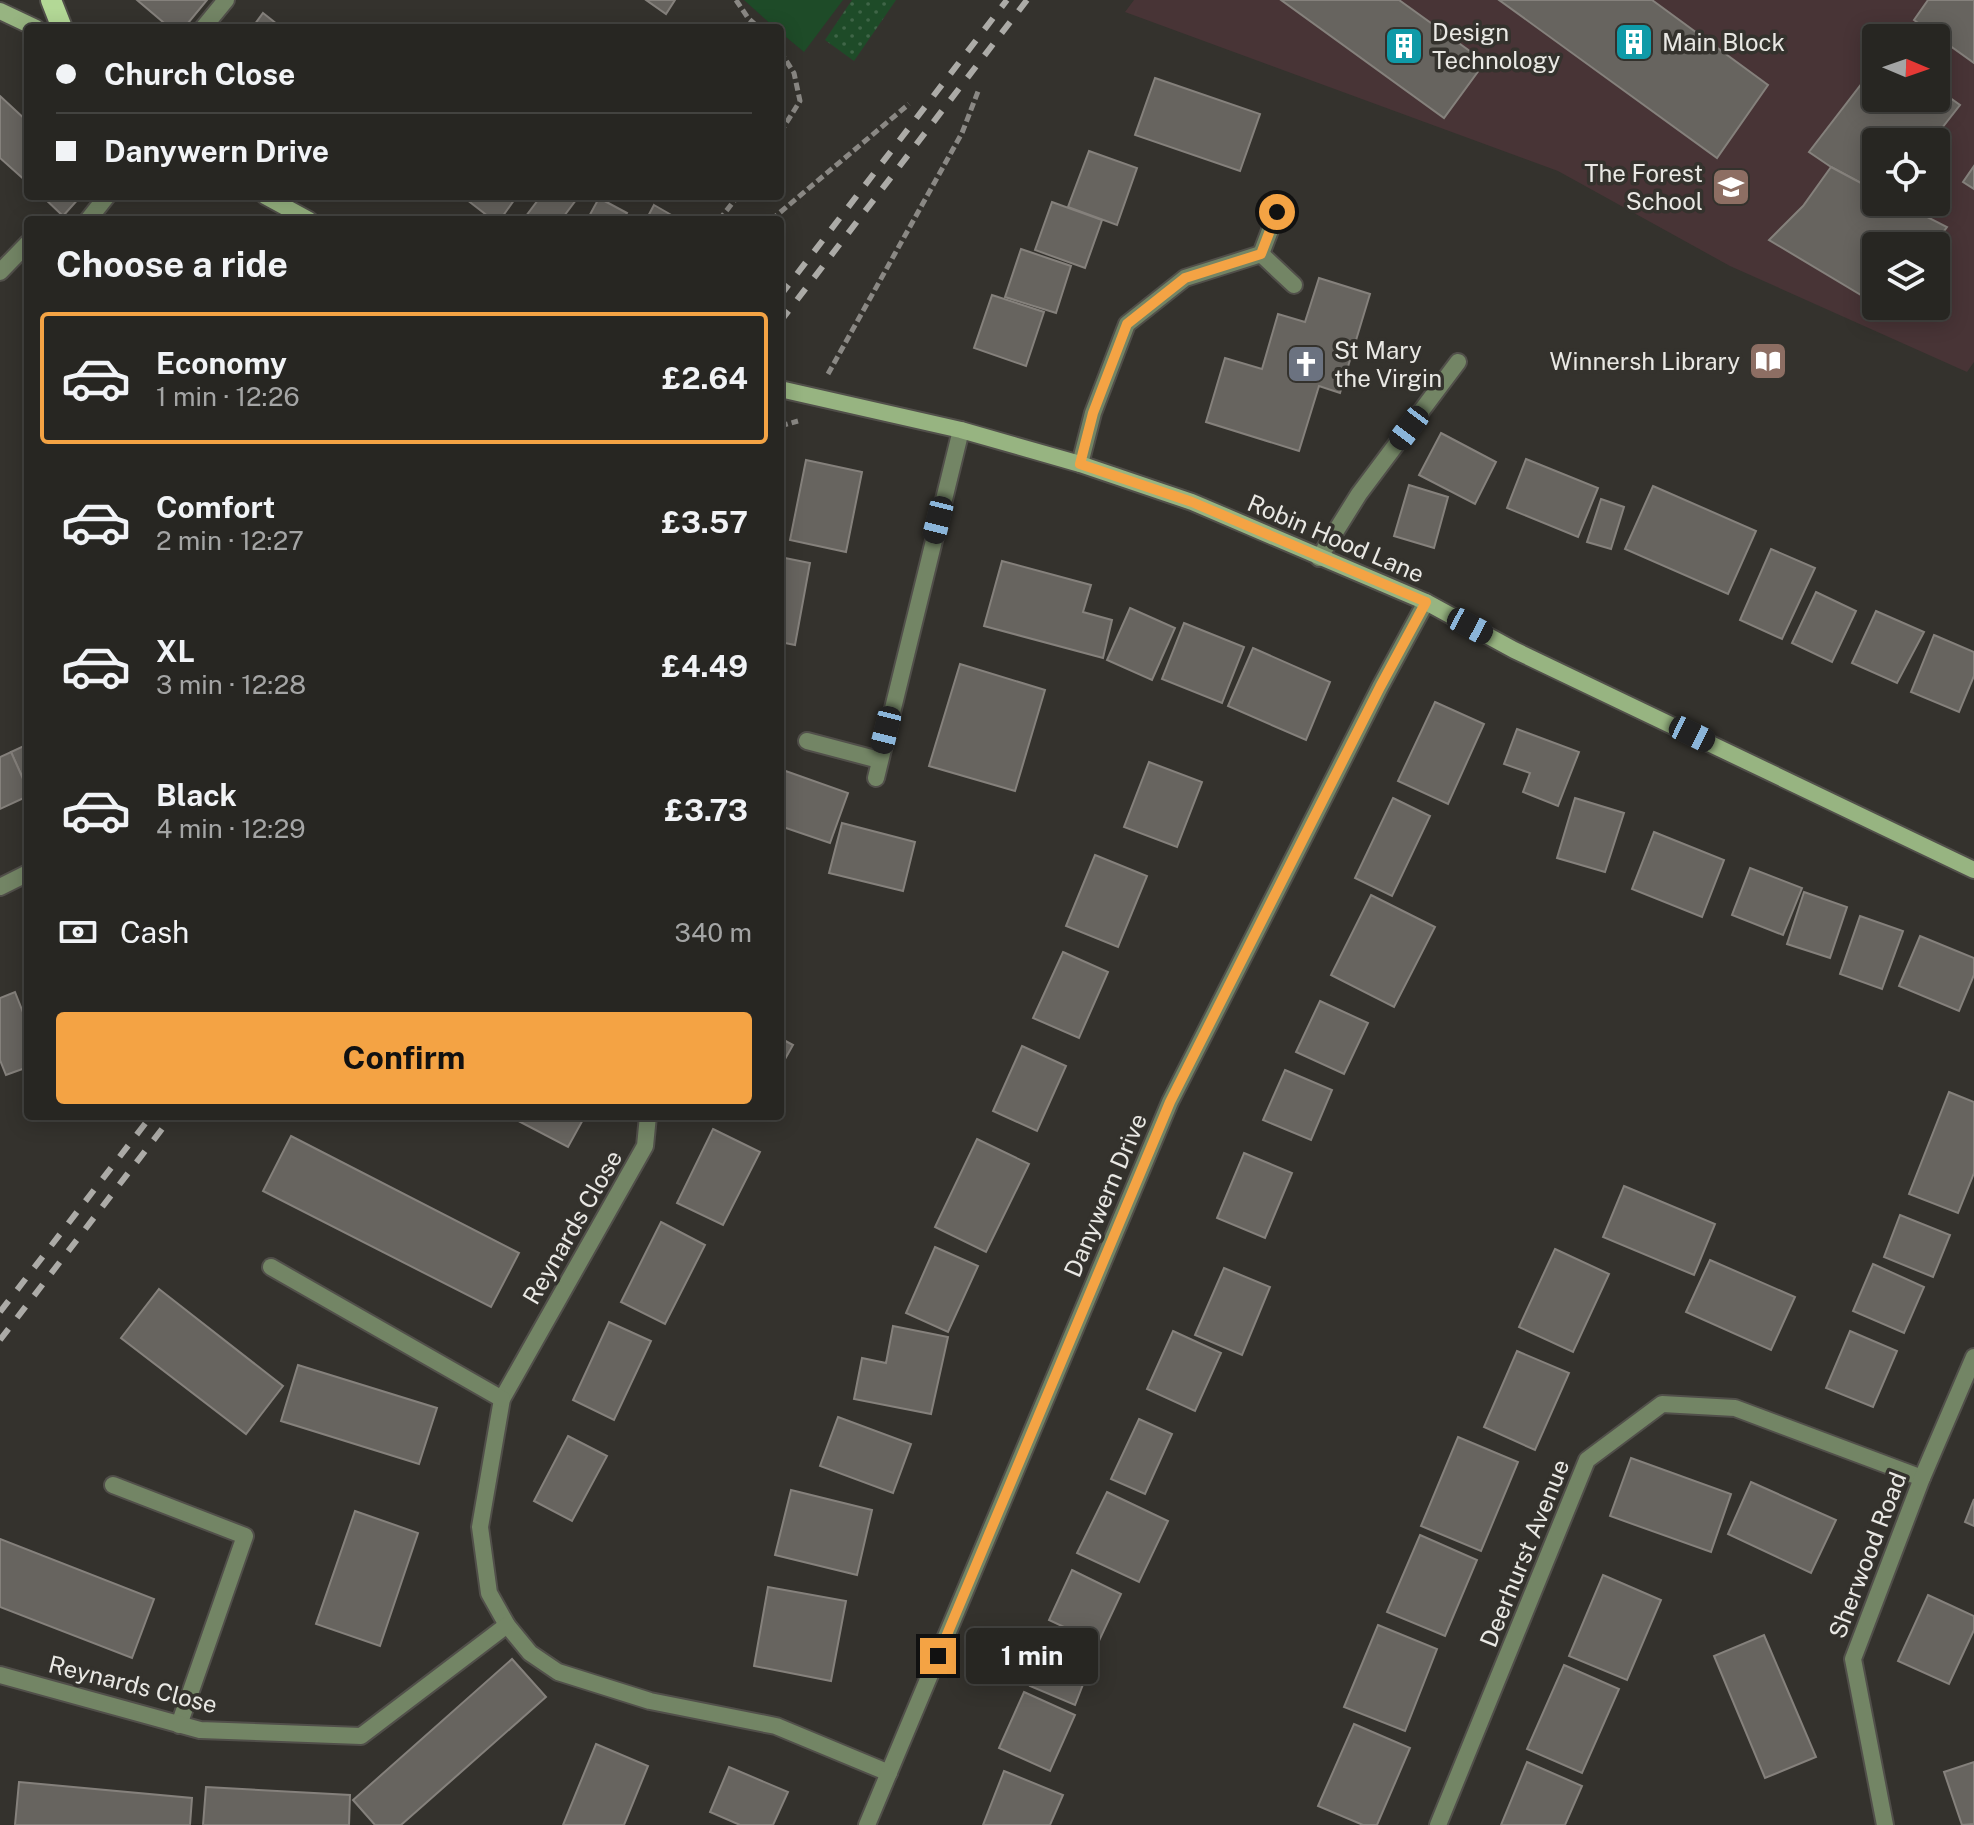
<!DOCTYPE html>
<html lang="en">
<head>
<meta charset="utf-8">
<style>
	body { margin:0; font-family:"Public Sans",sans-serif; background:#33322f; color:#f1f3f6; height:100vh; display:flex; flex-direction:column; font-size:30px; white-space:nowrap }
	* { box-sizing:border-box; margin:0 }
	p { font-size:26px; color:#a4a5a5 }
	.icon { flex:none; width:44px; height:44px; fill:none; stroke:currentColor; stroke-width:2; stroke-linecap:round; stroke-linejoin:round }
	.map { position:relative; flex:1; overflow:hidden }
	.drawer { position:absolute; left:24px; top:216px; width:760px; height:904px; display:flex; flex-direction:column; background:#272622; border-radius:8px; box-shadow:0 4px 20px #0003,0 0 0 2px #434340 }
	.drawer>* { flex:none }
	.guide { position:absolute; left:24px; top:24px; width:760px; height:176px; border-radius:8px; box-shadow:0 4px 20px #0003,0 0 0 2px #434340; display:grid; align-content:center; height:176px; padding:0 32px; background:#272622 }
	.needle { width:52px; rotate:92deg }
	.buttons { position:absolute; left:1862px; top:24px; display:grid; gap:16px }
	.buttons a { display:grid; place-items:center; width:88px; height:88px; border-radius:8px; background:#272622; box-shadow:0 4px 20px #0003,0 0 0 2px #434340; font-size:40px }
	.end { position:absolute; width:36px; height:36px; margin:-18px; border:10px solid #f4a344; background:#111; box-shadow:0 0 0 4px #111 }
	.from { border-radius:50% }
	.bubble { position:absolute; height:56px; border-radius:8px; background:#272622; box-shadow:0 4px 20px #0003,0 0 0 2px #434340; font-size:26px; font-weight:700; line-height:56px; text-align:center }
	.car { position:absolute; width:24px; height:48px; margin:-24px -12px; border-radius:10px; box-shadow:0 0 6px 2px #0007; background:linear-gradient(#222 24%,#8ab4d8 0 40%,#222 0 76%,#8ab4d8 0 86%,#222 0) }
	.guide b { display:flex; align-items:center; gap:28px; height:76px; font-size:30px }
	.guide b+b { border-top:2px solid #434340 }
	.guide i { width:20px; height:20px; background:#f1f3f6 }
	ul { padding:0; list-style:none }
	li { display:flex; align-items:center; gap:24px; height:132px; margin:0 16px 12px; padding:0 16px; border:4px solid transparent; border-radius:8px }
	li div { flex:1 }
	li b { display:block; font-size:30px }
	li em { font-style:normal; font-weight:700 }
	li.on { border-color:#f4a344 }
	li>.icon { width:72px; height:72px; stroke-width:1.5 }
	h2 { padding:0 32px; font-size:36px; line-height:96px }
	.pay { display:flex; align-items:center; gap:20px; height:88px; padding:0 32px; font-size:30px }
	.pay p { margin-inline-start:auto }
	.cta { display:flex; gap:16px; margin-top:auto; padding:16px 32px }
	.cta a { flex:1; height:92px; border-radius:8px; background:#f4a344; color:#111; font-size:32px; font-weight:700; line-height:92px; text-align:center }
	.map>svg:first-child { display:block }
	.education { fill:#483436; fill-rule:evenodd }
	.green { fill:#1e4b28 }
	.park { fill:url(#park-dots) }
	.building { fill:#67645f; stroke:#85817c; stroke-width:2 }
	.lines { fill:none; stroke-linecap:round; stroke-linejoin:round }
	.lane-casing { stroke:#514f4a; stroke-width:20 }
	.street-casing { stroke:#514f4a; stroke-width:20 }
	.secondary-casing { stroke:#514f4a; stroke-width:20 }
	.primary-casing { stroke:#514f4a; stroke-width:24 }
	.path { stroke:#8a8884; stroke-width:5; stroke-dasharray:8 4; stroke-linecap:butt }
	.lane { stroke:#738565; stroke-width:16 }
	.street { stroke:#738565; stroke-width:16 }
	.secondary { stroke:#97b481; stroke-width:16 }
	.primary { stroke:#b3d896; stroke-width:20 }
	.rail { stroke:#acaba7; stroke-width:6; stroke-dasharray:14 14; stroke-linecap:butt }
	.route { stroke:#f4a344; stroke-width:10 }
	.labels { text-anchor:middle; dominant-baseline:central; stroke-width:7; stroke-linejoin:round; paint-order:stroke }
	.poi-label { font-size:24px; fill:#e9e8e4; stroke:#34322d; text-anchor:start }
	.street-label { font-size:24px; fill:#e9e8e4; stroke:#34322d }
</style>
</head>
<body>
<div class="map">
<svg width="1974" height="1825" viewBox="0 0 1974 1825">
	<defs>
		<pattern id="park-dots" width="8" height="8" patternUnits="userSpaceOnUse" patternTransform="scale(2)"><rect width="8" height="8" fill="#1e4b28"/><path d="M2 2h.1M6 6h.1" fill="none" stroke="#3f6547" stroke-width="1.8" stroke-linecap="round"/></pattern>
	</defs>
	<rect width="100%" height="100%" fill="#34322d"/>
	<path class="education" d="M1134 0H1974V362L1967 372 1730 266 1558 171 1125 12ZM1876 38H1936V98H1876ZM1876 142H1936V202H1876ZM1876 246H1936V306H1876Z"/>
	<path class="green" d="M744 0H843L804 52 780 32V28H775Z"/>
	<path class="park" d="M852 0H896L854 61 825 40Z"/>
	<g class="building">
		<path d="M137 0H207L184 28H170Z"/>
		<path d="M646 0H675L666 14Z"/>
		<path d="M1281 0H1399L1485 62 1444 118Z"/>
		<path d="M1499 0H1652L1768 85 1717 158Z"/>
		<path d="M1928 0H1974V63L1914 20Z"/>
		<path d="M263 13 282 28H252Z"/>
		<path d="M1876 65V98H1936V88L1960 105 1931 142H1876V191L1831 167 1809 152Z"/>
		<path d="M1155 78 1260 114 1240 171 1135 135Z"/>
		<path d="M0 96 28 122V183L0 158Z"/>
		<path d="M1089 151 1137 168 1117 225 1068 207Z"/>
		<path d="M1974 166V189L1963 182Z"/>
		<path d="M1831 167 1876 191V202H1898L1947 227 1933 246H1876V304L1769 240 1803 206Z"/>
		<path d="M42 196H81L63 216Z"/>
		<path d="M462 196H517L500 220H493Z"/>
		<path d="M541 196H579L561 220H523Z"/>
		<path d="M599 198 627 213 623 220H587Z"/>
		<path d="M1052 202 1102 220 1085 268 1035 250Z"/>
		<path d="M654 205 680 220H646Z"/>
		<path d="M1021 249 1071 266 1056 313 1005 297Z"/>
		<path d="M1319 278 1370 294 1340 393 1319 386 1299 451 1206 422 1225 358 1262 369 1278 314 1305 322Z"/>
		<path d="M992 295 1044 312 1026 366 974 348Z"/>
		<path d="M1441 433 1496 462 1475 504 1419 475Z"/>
		<path d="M1526 459 1598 488 1578 537 1507 508Z"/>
		<path d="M806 460 862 472 846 552 790 540Z"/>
		<path d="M1409 485 1448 497 1434 548 1394 536Z"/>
		<path d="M1653 486 1756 531 1728 594 1625 549Z"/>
		<path d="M1601 499 1624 507 1611 549 1587 542Z"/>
		<path d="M1771 549 1815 568 1782 639 1740 620Z"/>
		<path d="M780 557 810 563 795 645 780 642Z"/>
		<path d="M1002 561 1091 585 1083 612 1112 620 1103 658 984 626Z"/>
		<path d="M1816 592 1856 611 1832 662 1792 643Z"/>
		<path d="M1130 608 1175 628 1152 680 1107 660Z"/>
		<path d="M1876 611 1924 632 1897 683 1852 663Z"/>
		<path d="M1184 623 1244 647 1222 703 1162 679Z"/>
		<path d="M1934 635 1974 652V676L1959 712 1911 692Z"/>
		<path d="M1253 648 1330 682 1306 740 1228 706Z"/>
		<path d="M960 664 1045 690 1015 791 929 766Z"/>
		<path d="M1435 702 1484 724 1448 804 1398 781Z"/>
		<path d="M1517 729 1579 752 1558 806 1523 792 1530 773 1504 764Z"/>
		<path d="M28 744V790L11 752Z"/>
		<path d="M11 752 28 790V796L0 809V757Z"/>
		<path d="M1149 762 1202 782 1177 847 1124 827Z"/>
		<path d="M780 769 848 793 830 843 780 826Z"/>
		<path d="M1393 798 1430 816 1392 896 1355 878Z"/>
		<path d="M1575 798 1624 813 1605 872 1557 858Z"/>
		<path d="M842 823 915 842 903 891 829 873Z"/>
		<path d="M1654 832 1724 860 1702 917 1632 889Z"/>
		<path d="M1095 855 1147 876 1118 947 1066 926Z"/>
		<path d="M1750 868 1802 888 1783 935 1732 915Z"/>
		<path d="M1804 892 1847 907 1830 958 1787 944Z"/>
		<path d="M1371 895 1435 927 1394 1007 1331 975Z"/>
		<path d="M1860 916 1903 931 1882 989 1840 974Z"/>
		<path d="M1920 936 1974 958V975L1959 1011 1899 986Z"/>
		<path d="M1063 952 1108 972 1079 1038 1033 1018Z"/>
		<path d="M15 992 28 1025V1067L6 1075 0 1060V998Z"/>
		<path d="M1320 1001 1368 1023 1344 1074 1296 1052Z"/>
		<path d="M780 1038 793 1045 780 1068Z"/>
		<path d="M1022 1046 1066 1066 1037 1131 993 1111Z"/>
		<path d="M1285 1070 1332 1090 1311 1140 1263 1120Z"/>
		<path d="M1949 1092 1974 1102V1173L1958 1213 1909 1194Z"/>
		<path d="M509 1116H585L568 1147Z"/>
		<path d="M713 1129 760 1152 723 1225 677 1203Z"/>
		<path d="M291 1136 519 1253 491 1307 263 1191Z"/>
		<path d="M977 1139 1029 1164 986 1252 935 1227Z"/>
		<path d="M1244 1153 1292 1173 1265 1238 1217 1218Z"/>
		<path d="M1624 1186 1715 1224 1694 1275 1603 1237Z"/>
		<path d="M1900 1215 1950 1235 1933 1277 1884 1257Z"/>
		<path d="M661 1222 705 1245 665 1324 621 1302Z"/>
		<path d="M935 1247 978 1266 948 1332 906 1313Z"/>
		<path d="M1555 1249 1609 1274 1573 1352 1519 1327Z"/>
		<path d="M1710 1260 1795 1297 1771 1350 1686 1312Z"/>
		<path d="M1873 1264 1924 1287 1904 1333 1853 1311Z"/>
		<path d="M1224 1268 1270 1287 1242 1355 1195 1335Z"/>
		<path d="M159 1289 283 1386 246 1434 121 1338Z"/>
		<path d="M609 1322 651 1341 614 1420 573 1400Z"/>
		<path d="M893 1326 948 1337 931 1414 854 1399 862 1358 886 1363Z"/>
		<path d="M1173 1331 1221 1353 1195 1411 1147 1389Z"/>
		<path d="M1850 1331 1897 1351 1873 1407 1826 1388Z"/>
		<path d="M1517 1351 1569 1373 1535 1450 1484 1427Z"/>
		<path d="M298 1365 437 1408 419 1464 281 1421Z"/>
		<path d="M838 1417 911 1444 893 1493 820 1466Z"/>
		<path d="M1139 1419 1172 1434 1145 1494 1111 1479Z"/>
		<path d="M568 1436 607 1456 572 1521 534 1501Z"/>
		<path d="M1458 1437 1518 1462 1481 1551 1421 1526Z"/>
		<path d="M1631 1458 1731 1494 1711 1552 1610 1516Z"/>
		<path d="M1751 1482 1836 1520 1811 1573 1728 1534Z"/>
		<path d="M791 1490 872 1510 857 1575 775 1555Z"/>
		<path d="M1107 1492 1168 1521 1139 1582 1077 1553Z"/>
		<path d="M1974 1499V1526L1965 1522Z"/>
		<path d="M355 1511 418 1533 380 1646 316 1624Z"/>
		<path d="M1420 1535 1477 1560 1445 1636 1387 1612Z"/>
		<path d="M0 1539 154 1599 132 1658 0 1607Z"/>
		<path d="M1072 1570 1121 1594 1098 1643 1049 1620Z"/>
		<path d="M1603 1575 1661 1600 1627 1680 1569 1656Z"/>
		<path d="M768 1587 846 1601 831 1681 754 1666Z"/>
		<path d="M1928 1595 1974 1616V1630L1949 1684 1898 1661Z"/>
		<path d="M1378 1625 1437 1649 1405 1731 1344 1707Z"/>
		<path d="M1052 1633 1096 1651 1075 1705 1030 1686Z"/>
		<path d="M1764 1635 1816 1757 1765 1778 1714 1656Z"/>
		<path d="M512 1659 546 1697 401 1825H375L353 1800Z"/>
		<path d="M1564 1665 1619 1689 1582 1773 1527 1749Z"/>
		<path d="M1024 1692 1075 1715 1050 1771 999 1748Z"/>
		<path d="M1354 1724 1410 1748 1377 1825H1363L1318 1806Z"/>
		<path d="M596 1744 648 1766 624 1825H563Z"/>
		<path d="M1527 1762 1582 1786 1565 1825H1501Z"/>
		<path d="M1974 1762V1824L1962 1825 1944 1772Z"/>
		<path d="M729 1767 788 1792 773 1825H740L710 1812Z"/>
		<path d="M1004 1771 1063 1795 1050 1825H983Z"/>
		<path d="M19 1782 192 1798 190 1825H15Z"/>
		<path d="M206 1787 350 1795 349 1825H203Z"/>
	</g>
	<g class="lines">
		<defs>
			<g id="lane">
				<path d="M203 28 226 0"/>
				<path d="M88 220 107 196"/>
				<path d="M0 272 28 243"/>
				<path d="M1319 558 1359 494 1458 362"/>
				<path d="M113 1485 245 1536 179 1725"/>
			</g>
			<g id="street">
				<path d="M1261 254 1277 212"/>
				<path d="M1080 464 1093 413 1127 324 1185 278 1261 254 1294 285"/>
				<path d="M807 741 879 760"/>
				<path d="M876 778 961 430"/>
				<path d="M0 887 28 873"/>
				<path d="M648 1116 645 1146 502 1399 480 1527 489 1593 507 1625 530 1653 558 1672 650 1701 776 1726 889 1773"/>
				<path d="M271 1267 502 1399"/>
				<path d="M0 1675 200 1730 361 1736 507 1625"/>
				<path d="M867 1825 1170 1102 1380 687 1426 602"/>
				<path d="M1438 1825 1587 1460 1662 1404 1735 1408 1922 1478"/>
				<path d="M1885 1825 1853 1659 1922 1478 1974 1357"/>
			</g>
			<g id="secondary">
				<path d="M0 11 36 28"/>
				<path d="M265 196 309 220"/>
				<path d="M780 389 961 430 1080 464 1192 502 1426 602 1514 650 1974 870"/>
			</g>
			<path id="primary" d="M51 0 62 28"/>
		</defs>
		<use href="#lane" class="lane-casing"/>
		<use href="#street" class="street-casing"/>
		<use href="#secondary" class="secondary-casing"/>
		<use href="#primary" class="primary-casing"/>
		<g class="path">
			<path d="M736 0 748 18 759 28"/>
			<path d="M780 51 794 73 800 101 780 133"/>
			<path d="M719 220 738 196"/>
			<path d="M771 220 909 104"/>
			<path d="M828 374 962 133 979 89"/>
			<path d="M780 426 798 421"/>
		</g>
		<use href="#lane" class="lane"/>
		<use href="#street" class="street"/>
		<use href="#secondary" class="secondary"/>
		<use href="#primary" class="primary"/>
		<g class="rail">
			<path d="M780 296 1007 0"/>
			<path d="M780 322 1027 0"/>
			<path d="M0 1312 151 1116"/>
			<path d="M0 1340 172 1116"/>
		</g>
	</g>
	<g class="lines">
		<path class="route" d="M938 1656 1170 1102 1380 687 1426 602 1192 502 1080 464 1093 413 1127 324 1185 278 1261 254 1277 212"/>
	</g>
	<defs>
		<symbol id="building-square" viewBox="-11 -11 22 22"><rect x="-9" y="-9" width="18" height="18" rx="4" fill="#0f9aa8" stroke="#34322d"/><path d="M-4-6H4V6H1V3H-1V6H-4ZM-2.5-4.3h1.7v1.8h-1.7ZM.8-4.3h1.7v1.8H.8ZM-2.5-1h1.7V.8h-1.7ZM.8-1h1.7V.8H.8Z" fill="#fff"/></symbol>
		<symbol id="school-square" viewBox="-11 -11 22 22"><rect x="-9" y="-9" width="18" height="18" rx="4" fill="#8d6e63" stroke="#34322d"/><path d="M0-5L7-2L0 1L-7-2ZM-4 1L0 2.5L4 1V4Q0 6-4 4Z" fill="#fff"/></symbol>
		<symbol id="library-square" viewBox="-11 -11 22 22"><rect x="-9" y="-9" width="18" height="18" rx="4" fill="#8d6e63" stroke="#34322d"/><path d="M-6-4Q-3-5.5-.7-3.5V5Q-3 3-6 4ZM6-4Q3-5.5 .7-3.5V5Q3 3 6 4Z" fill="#fff"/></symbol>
		<symbol id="church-square" viewBox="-11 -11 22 22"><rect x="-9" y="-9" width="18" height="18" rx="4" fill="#6b7280" stroke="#34322d"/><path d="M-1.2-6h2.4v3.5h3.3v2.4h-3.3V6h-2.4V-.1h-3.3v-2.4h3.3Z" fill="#fff"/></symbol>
	</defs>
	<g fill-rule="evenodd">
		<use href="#building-square" x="1612" y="20" width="44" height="44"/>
		<use href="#building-square" x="1382" y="24" width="44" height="44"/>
		<use href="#school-square" x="1709" y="165" width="44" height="44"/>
		<use href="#library-square" x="1746" y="339" width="44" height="44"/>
		<use href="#church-square" x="1284" y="342" width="44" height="44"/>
	</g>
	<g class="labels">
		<g class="poi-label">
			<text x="1432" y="32">Design<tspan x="1432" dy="28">Technology</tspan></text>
			<text x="1662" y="42">Main Block</text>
			<text x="1703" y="173" text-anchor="end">The Forest<tspan x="1703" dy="28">School</tspan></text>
			<text x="1334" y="350">St Mary<tspan x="1334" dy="28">the Virgin</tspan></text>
			<text x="1740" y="361" text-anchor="end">Winnersh Library</text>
		</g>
		<g class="street-label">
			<text transform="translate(1336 538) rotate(23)">Robin Hood Lane</text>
			<text transform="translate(1105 1195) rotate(-67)">Danywern Drive</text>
			<text transform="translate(572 1227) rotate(-60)">Reynards Close</text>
			<text transform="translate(1524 1553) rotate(-68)">Deerhurst Avenue</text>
			<text transform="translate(1867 1555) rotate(-69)">Sherwood Road</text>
			<text transform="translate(133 1684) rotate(14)">Reynards Close</text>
		</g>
	</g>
</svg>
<div class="buttons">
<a><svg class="needle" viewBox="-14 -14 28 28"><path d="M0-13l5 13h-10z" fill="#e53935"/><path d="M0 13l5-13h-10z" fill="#a4a5a5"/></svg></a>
<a><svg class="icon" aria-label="locate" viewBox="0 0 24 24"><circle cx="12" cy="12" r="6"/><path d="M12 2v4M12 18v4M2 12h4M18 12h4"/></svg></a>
<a><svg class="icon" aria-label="layers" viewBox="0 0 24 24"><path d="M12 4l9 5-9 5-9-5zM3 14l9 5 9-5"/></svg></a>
</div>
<i class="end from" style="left:1277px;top:212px"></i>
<i class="end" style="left:938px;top:1656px"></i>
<div class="bubble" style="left:966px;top:1628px;width:132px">1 min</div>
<i class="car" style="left:1409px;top:428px;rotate:217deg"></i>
<i class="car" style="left:938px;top:520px;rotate:194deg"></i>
<i class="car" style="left:1470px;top:626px;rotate:118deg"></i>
<i class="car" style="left:886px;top:730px;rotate:194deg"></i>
<i class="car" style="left:1692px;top:734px;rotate:116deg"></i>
<div class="guide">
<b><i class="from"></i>Church Close</b>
<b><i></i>Danywern Drive</b>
</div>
<section class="drawer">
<h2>Choose a ride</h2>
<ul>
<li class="on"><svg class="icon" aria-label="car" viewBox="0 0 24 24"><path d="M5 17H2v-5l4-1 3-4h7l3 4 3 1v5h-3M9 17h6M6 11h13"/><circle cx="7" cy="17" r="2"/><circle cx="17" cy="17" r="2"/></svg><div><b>Economy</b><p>1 min · 12:26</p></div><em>£2.64</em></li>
<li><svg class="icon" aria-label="car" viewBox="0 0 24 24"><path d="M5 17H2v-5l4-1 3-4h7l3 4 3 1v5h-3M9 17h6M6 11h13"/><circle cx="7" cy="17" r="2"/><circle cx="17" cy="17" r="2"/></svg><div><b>Comfort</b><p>2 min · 12:27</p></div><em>£3.57</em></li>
<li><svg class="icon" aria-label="car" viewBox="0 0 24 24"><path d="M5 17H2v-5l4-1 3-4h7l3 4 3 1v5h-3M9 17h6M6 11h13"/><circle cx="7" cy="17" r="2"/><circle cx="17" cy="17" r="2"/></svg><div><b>XL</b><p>3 min · 12:28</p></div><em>£4.49</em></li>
<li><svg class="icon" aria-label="car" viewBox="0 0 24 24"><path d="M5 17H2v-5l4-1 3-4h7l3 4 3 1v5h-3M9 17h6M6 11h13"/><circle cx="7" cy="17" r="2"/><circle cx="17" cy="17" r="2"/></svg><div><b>Black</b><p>4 min · 12:29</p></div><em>£3.73</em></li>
</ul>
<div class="pay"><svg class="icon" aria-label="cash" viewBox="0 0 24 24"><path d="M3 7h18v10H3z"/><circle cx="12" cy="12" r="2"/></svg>Cash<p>340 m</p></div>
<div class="cta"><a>Confirm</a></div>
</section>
</div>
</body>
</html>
